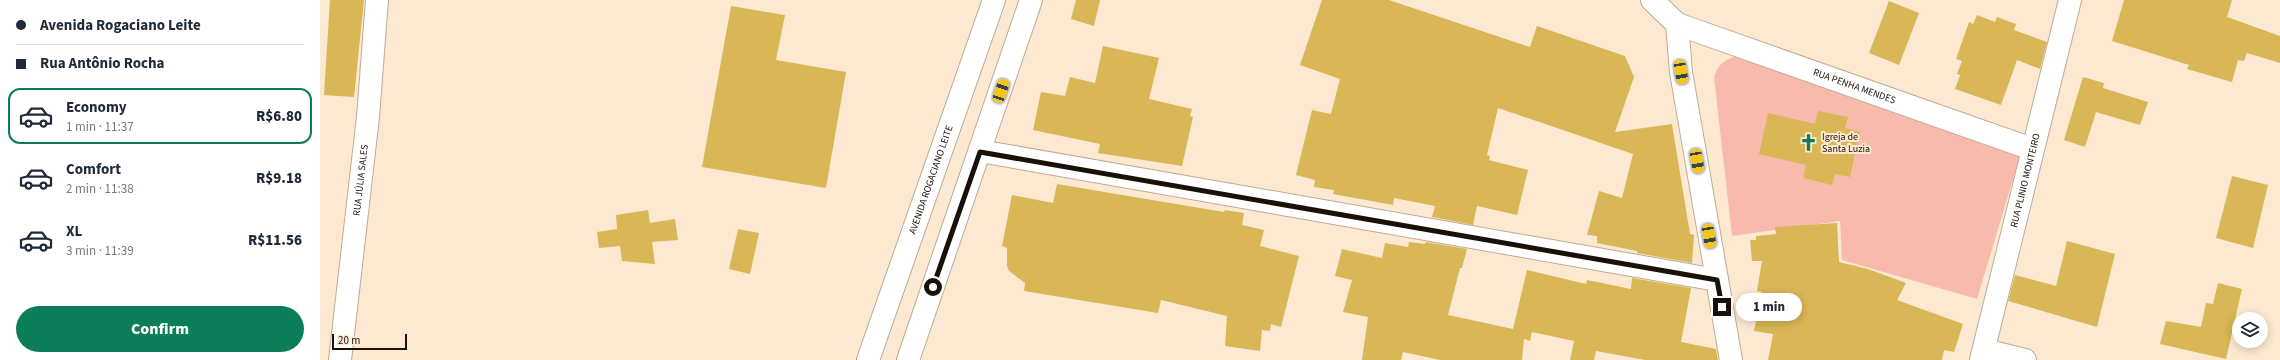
<!DOCTYPE html>
<html lang="en">
<head>
<meta charset="utf-8">
<style>
	body { margin:0; font-family:"Source Sans 3",sans-serif; background:#f6f6f7; color:#1f2937; height:100vh; display:flex; flex-direction:column; font-size:15px; white-space:nowrap }
	* { box-sizing:border-box; margin:0 }
	p { font-size:13px; color:#747a83 }
	.icon { flex:none; width:22px; height:22px; fill:none; stroke:currentColor; stroke-width:2; stroke-linecap:round; stroke-linejoin:round }
	.map { position:relative; flex:1; overflow:hidden }
	.side { display:flex; flex-direction:column; background:#fff; width:320px }
	.side>* { flex:none }
	.guide { display:grid; align-content:center; height:88px; padding:0 16px; background:#fff }
	.fabs { position:absolute; left:1912px; top:312px; display:grid; gap:8px }
	.fabs a { display:grid; place-items:center; width:36px; height:36px; border-radius:50%; background:#fff; box-shadow:0 2px 10px #0003; font-size:20px }
	.scale { position:absolute; left:12px; bottom:10px; width:75px; box-sizing:border-box; padding-left:4px; border:2px solid #191107; border-top:0; font-size:11px; line-height:14px; white-space:nowrap; color:#191107; -webkit-text-stroke:3px #fde9d2; paint-order:stroke }
	.end { position:absolute; width:18px; height:18px; margin:-9px; border:5px solid #191107; background:#fff; box-shadow:0 0 0 2px #fff }
	.from { border-radius:50% }
	.bubble { position:absolute; height:28px; border-radius:14px; background:#fff; box-shadow:0 2px 10px #0003; font-size:13px; font-weight:800; line-height:28px; text-align:center }
	.car { position:absolute; width:12px; height:24px; margin:-12px -6px; border-radius:5px; box-shadow:0 0 3px 1px #0007; background:linear-gradient(#f5c518 24%,#345 0 40%,#f5c518 0 76%,#345 0 86%,#f5c518 0) }
	.guide b { display:flex; align-items:center; gap:14px; height:38px; font-size:15px }
	.guide b+b { border-top:1px solid #e0e1e3 }
	.guide i { width:10px; height:10px; background:#1f2937 }
	ul { padding:0; list-style:none }
	li { display:flex; align-items:center; gap:12px; height:56px; margin:0 8px 6px; padding:0 8px; border:2px solid transparent; border-radius:12px }
	li div { flex:1 }
	li b { display:block; font-size:15px }
	li em { font-style:normal; font-weight:800 }
	li.active { border-color:#0b7d59 }
	li>.icon { width:36px; height:36px; stroke-width:1.5 }
	.action { display:flex; gap:8px; margin-top:auto; padding:8px 16px }
	.action a { flex:1; height:46px; border-radius:24px; background:#0b7d59; color:#fff; font-size:16px; font-weight:800; line-height:46px; text-align:center }
	main { display:flex; flex:1; min-height:0 }
	.map>svg:first-child { display:block }
	.green { fill:#f8baac }
	.building { fill:#d9b656 }
	.lines { fill:none; stroke-linecap:round; stroke-linejoin:round }
	.minor-casing { stroke:#c2aa90; stroke-width:24 }
	.primary-casing { stroke:#c2aa90; stroke-width:24 }
	.minor { stroke:#fff; stroke-width:22 }
	.primary { stroke:#fff; stroke-width:22 }
	.route { stroke:#191107; stroke-width:5 }
	.labels { text-anchor:middle; dominant-baseline:central; stroke-width:4; stroke-linejoin:round; paint-order:stroke }
	.street-label { font-size:10px; fill:#191107; stroke:#fde9d2 }
	.poi-label { font-size:10px; fill:#191107; stroke:#fde9d2; text-anchor:start }
</style>
</head>
<body>
<main>
<section class="side">
<div class="guide">
<b><i class="from"></i>Avenida Rogaciano Leite</b>
<b><i></i>Rua Antônio Rocha</b>
</div>
<ul>
<li class="active"><svg class="icon" aria-label="car" viewBox="0 0 24 24"><path d="M5 17H2v-5l4-1 3-4h7l3 4 3 1v5h-3M9 17h6M6 11h13"/><circle cx="7" cy="17" r="2"/><circle cx="17" cy="17" r="2"/></svg><div><b>Economy</b><p>1 min · 11:37</p></div><em>R$6.80</em></li>
<li><svg class="icon" aria-label="car" viewBox="0 0 24 24"><path d="M5 17H2v-5l4-1 3-4h7l3 4 3 1v5h-3M9 17h6M6 11h13"/><circle cx="7" cy="17" r="2"/><circle cx="17" cy="17" r="2"/></svg><div><b>Comfort</b><p>2 min · 11:38</p></div><em>R$9.18</em></li>
<li><svg class="icon" aria-label="car" viewBox="0 0 24 24"><path d="M5 17H2v-5l4-1 3-4h7l3 4 3 1v5h-3M9 17h6M6 11h13"/><circle cx="7" cy="17" r="2"/><circle cx="17" cy="17" r="2"/></svg><div><b>XL</b><p>3 min · 11:39</p></div><em>R$11.56</em></li>
</ul>
<div class="action"><a>Confirm</a></div>
</section>
<div class="map">
<svg width="1960" height="360" viewBox="0 0 1960 360">
	<rect width="100%" height="100%" fill="#fde9d2"/>
	<path class="green" d="M1421 55 1700 156 1657 299 1522 260 1520 221 1412 236 1394 77C1399 62 1406 59 1421 55Z"/>
	<g class="building">
		<path d="M10 0H44L34 97 4 95Z"/>
		<path d="M756 0H780L774 26 751 19Z"/>
		<path d="M1002 0H1069L1210 47 1217 26 1305 56 1314 77 1295 132 1352 124 1370 234 1374 235 1372 263 1317 253V251L1277 243V236L1267 235 1279 191 1302 198 1313 154 1178 108 1167 155 1170 156 1169 160 1208 170 1197 215 1157 206 1153 225 1112 217 1115 206 1074 198 1073 205 1013 194 1014 190 994 187 995 180 976 175 992 110 1011 114 1020 79 980 65Z"/>
		<path d="M1804 0H1912L1907 17 1960 36V63L1927 53 1924 61 1918 60 1912 82 1867 69 1869 65 1792 41Z"/>
		<path d="M1569 1 1599 13 1579 65 1549 53Z"/>
		<path d="M411 6 465 15 456 60 526 72 506 188 382 167Z"/>
		<path d="M1657 15 1675 22 1677 17 1696 24 1694 30 1727 42 1720 69 1697 60 1681 105 1635 89 1640 75 1637 74 1642 61 1636 59 1649 22 1653 24Z"/>
		<path d="M783 46 839 58 829 99 872 109 870 116 873 117 862 166 778 153 780 144 713 130 721 92 745 96 750 77 775 83Z"/>
		<path d="M1763 77 1784 83 1783 88 1828 102 1820 125 1776 112 1765 147 1744 140Z"/>
		<path d="M1498 111 1528 117 1525 128 1540 132 1530 177 1515 174 1512 185 1483 178 1486 165 1439 154 1448 113 1495 124Z"/>
		<path d="M1912 176 1948 185 1933 248 1896 238Z"/>
		<path d="M737 184 904 212 905 210 924 213 922 225 944 230 940 246 979 256 961 327 951 324 950 331 942 330 940 351 905 346 907 316 841 300 838 313 704 291 705 283 689 271 687 266V248L682 246 692 195 733 203Z"/>
		<path d="M328 210 330 223 355 219 358 240 332 242 335 264 302 261 300 246 279 248 277 232 297 229 296 215Z"/>
		<path d="M1517 223 1519 262 1548 269 1586 283 1577 300 1643 324 1634 352 1624 350 1622 360H1448L1453 334 1434 331 1442 292 1437 291 1442 261H1432L1430 240H1436V236L1456 234 1455 227Z"/>
		<path d="M418 229 439 233 430 274 409 269Z"/>
		<path d="M1747 241 1795 254 1777 327 1688 301 1695 275 1736 286Z"/>
		<path d="M1089 242 1105 244 1106 242 1147 249 1142 268H1140L1128 315 1193 329 1207 270 1266 284 1267 280 1311 289 1312 278 1371 288 1361 342 1396 349 1398 360H1325L1276 351 1274 360H1250L1254 341 1212 332 1210 341 1204 339 1202 360H1120L1083 352 1081 360H1042L1048 317 1023 312 1032 280 1015 276 1022 249 1062 258 1065 243 1088 247Z"/>
		<path d="M1898 283 1922 289 1906 359 1840 344 1846 321 1881 327 1886 303 1893 304Z"/>
	</g>
	<g class="lines">
		<defs>
			<g id="minor">
				<path d="M1332 0 1357 24 1361 72 1411 360"/>
				<path id="s1" d="M1357 24 1712 149"/>
				<path d="M660 151 1397 280"/>
				<path d="M1664 350 1705 360"/>
				<path id="s2" d="M20 360 48 117 57 0"/>
				<path id="s3" d="M1661 360 1750 0"/>
			</g>
			<g id="primary">
				<path id="s4" d="M548 360 674 0"/>
				<path d="M588 360 711 0"/>
			</g>
		</defs>
		<use href="#minor" class="minor-casing"/>
		<use href="#primary" class="primary-casing"/>
		<use href="#minor" class="minor"/>
		<use href="#primary" class="primary"/>
	</g>
	<g class="lines">
		<path class="route" d="M613 287 660 152 1397 280 1402 307"/>
	</g>
	<defs>
		<symbol id="church-bare" viewBox="-9 -9 18 18"><path d="M-1.2-6h2.4v3.5h3.3v2.4h-3.3V6h-2.4V-.1h-3.3v-2.4h3.3Z" fill="#0b7d59" stroke="#fde9d2" stroke-width="2.5" paint-order="stroke"/></symbol>
	</defs>
	<g fill-rule="evenodd">
		<use href="#church-bare" x="1476" y="130" width="25" height="25"/>
	</g>
	<g class="labels">
		<g class="street-label">
			<text stroke="none"><textPath href="#s1" startOffset="188">RUA PENHA MENDES</textPath></text>
			<text stroke="none"><textPath href="#s2" startOffset="181">RUA JÚLIA SALES</textPath></text>
			<text stroke="none"><textPath href="#s4" startOffset="191">AVENIDA ROGACIANO LEITE</textPath></text>
			<text stroke="none"><textPath href="#s3" startOffset="185">RUA PLINIO MONTEIRO</textPath></text>
		</g>
		<g class="poi-label">
			<text x="1502" y="137">Igreja de<tspan x="1502" dy="12">Santa Luzia</tspan></text>
		</g>
	</g>
</svg>
<div class="fabs">
<a><svg class="icon" aria-label="layers" viewBox="0 0 24 24"><path d="M12 4l9 5-9 5-9-5zM3 14l9 5 9-5"/></svg></a>
</div>
<div class="scale">20 m</div>
<i class="end from" style="left:613px;top:287px"></i>
<i class="end" style="left:1402px;top:307px"></i>
<div class="bubble" style="left:1416px;top:293px;width:66px">1 min</div>
<i class="car" style="left:1361px;top:72px;rotate:170deg"></i>
<i class="car" style="left:681px;top:91px;rotate:19deg"></i>
<i class="car" style="left:1377px;top:161px;rotate:170deg"></i>
<i class="car" style="left:1389px;top:236px;rotate:170deg"></i>
</div>
</main>
</body>
</html>
